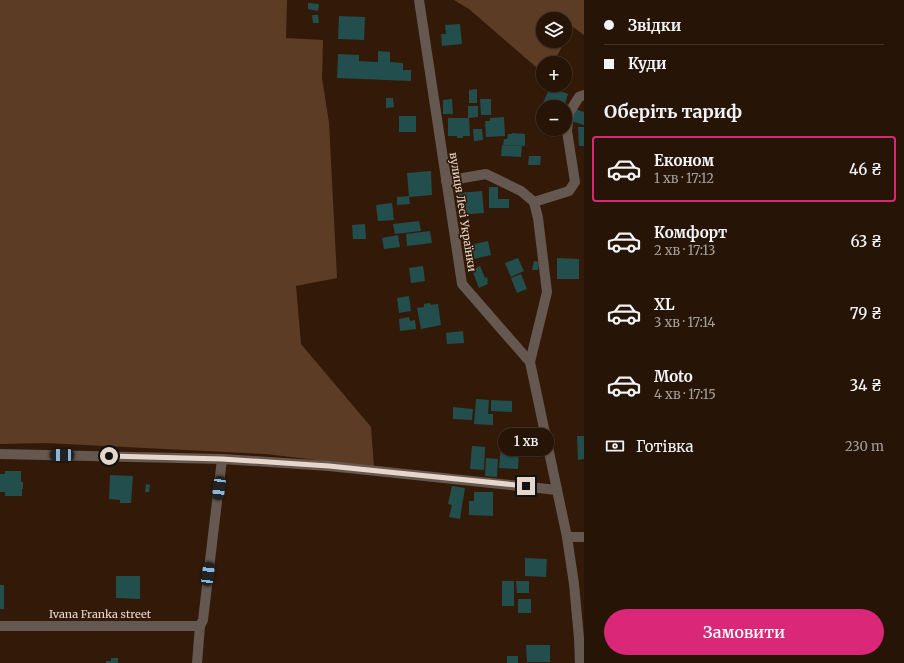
<!DOCTYPE html>
<html lang="uk">
<head>
<meta charset="utf-8">
<style>
	body { margin:0; font-family:Merriweather,serif; background:#322114; color:#f1f3f6; height:100vh; display:flex; flex-direction:column; font-size:15px; white-space:nowrap }
	* { box-sizing:border-box; margin:0 }
	p { font-size:13px; color:#a49e9b }
	.icon { flex:none; width:22px; height:22px; fill:none; stroke:currentColor; stroke-width:2; stroke-linecap:round; stroke-linejoin:round }
	.map { position:relative; flex:1; overflow:hidden }
	.sheet { display:flex; flex-direction:column; background:#261406; width:320px }
	.sheet>* { flex:none }
	.top-card { display:grid; align-content:center; height:88px; padding:0 20px; background:#261406 }
	.controls { position:absolute; left:536px; top:12px; display:grid; gap:8px }
	.controls a { display:grid; place-items:center; width:36px; height:36px; border-radius:50%; background:#261406; box-shadow:0 1px 3px #0004,0 0 0 1px #423328; font-size:20px }
	.end { position:absolute; width:18px; height:18px; margin:-9px; border:5px solid #e7d6cb; background:#111; box-shadow:0 0 0 2px #111 }
	.from { border-radius:50% }
	.bubble { position:absolute; height:28px; border-radius:14px; background:#261406; box-shadow:0 1px 3px #0004,0 0 0 1px #423328; font-size:13px; font-weight:600; line-height:28px; text-align:center }
	.car { position:absolute; width:12px; height:24px; margin:-12px -6px; border-radius:5px; box-shadow:0 0 3px 1px #0007; background:linear-gradient(#222 24%,#8ab4d8 0 40%,#222 0 76%,#8ab4d8 0 86%,#222 0) }
	.top-card b { display:flex; align-items:center; gap:14px; height:38px; font-size:15px }
	.top-card b+b { border-top:1px solid #423328 }
	.top-card i { width:10px; height:10px; background:#f1f3f6 }
	ul { padding:0; list-style:none }
	li { display:flex; align-items:center; gap:12px; height:66px; margin:0 8px 6px; padding:0 12px; border:2px solid transparent; border-radius:4px }
	li div { flex:1 }
	li b { display:block; font-size:15px }
	li em { font-style:normal; font-weight:600 }
	li.selected { border-color:#db2777 }
	li>.icon { width:36px; height:36px; stroke-width:1.5 }
	h2 { padding:0 20px; font-size:18px; line-height:48px }
	.pay { display:flex; align-items:center; gap:10px; height:44px; padding:0 20px; font-size:15px }
	.pay p { margin-inline-start:auto }
	.action { display:flex; gap:8px; margin-top:auto; padding:8px 20px }
	.action a { flex:1; height:46px; border-radius:24px; background:#db2777; color:#fff; font-size:16px; font-weight:600; line-height:46px; text-align:center }
	main { display:flex; flex:1; min-height:0 }
	.map>svg:first-child { display:block }
	.green { fill:#5d3c25; fill-rule:evenodd }
	.building { fill:#224e4d }
	.lines { fill:none; stroke-linecap:round; stroke-linejoin:round }
	.minor { stroke:#655850; stroke-width:10 }
	.tertiary { stroke:#655850; stroke-width:10 }
	.route { stroke:#e7d6cb; stroke-width:5 }
	.labels { text-anchor:middle; dominant-baseline:central; stroke-width:3.5; stroke-linejoin:round; paint-order:stroke }
	.street-label { font-size:11px; fill:#e7d6cb; stroke:#331a08 }
</style>
</head>
<body>
<main>
<div class="map">
<svg width="584" height="663" viewBox="0 0 584 663">
	<rect width="100%" height="100%" fill="#331a08"/>
	<g class="green">
		<path d="M0 0H287L286 38 323 40 322 78 329 123 337 278 296 286 301 344 371 427 374 467 266 454 45 443 0 444Z"/>
		<path d="M454 0H584V35L573 27 553 63H543V73L469 9ZM543 19H565V41H543Z"/>
	</g>
	<g class="building">
		<path d="M308 3 319 4 318 11 308 9Z"/>
		<path d="M312 15H318L319 23H313Z"/>
		<path d="M339 16 365 17 364 40 338 39Z"/>
		<path d="M460 24 462 44 442 46 441 34H446L445 25Z"/>
		<path d="M378 51 390 52V62L403 63V70H411V81L337 78 338 54 359 55V61L378 62Z"/>
		<path d="M550 87 568 94 564 106 561 105 560 107H553L543 103Z"/>
		<path d="M477 89V103H469V90Z"/>
		<path d="M386 98H393L394 107 386 108Z"/>
		<path d="M452 99 453 114H443V100Z"/>
		<path d="M480 99H491V115H481Z"/>
		<path d="M468 106H478V117L468 118Z"/>
		<path d="M575 109 584 112V125L571 121Z"/>
		<rect x="399" y="116" width="17" height="16"/>
		<path d="M504 117 505 136 486 137 485 121H490V118Z"/>
		<path d="M448 118H469L470 136H463V138H457V136H448Z"/>
		<path d="M578 127H584V146H579Z"/>
		<path d="M473 129H482L483 140 474 141Z"/>
		<path d="M512 133 525 134V146L503 145 504 139H507L508 134H512Z"/>
		<path d="M502 145 522 146 521 157 501 156Z"/>
		<path d="M529 156H541L540 165H528Z"/>
		<path d="M431 171 432 195 409 197 407 173Z"/>
		<path d="M489 187H498V199H509V208H489Z"/>
		<path d="M482 191 484 213 459 215 458 193Z"/>
		<path d="M409 196 410 204 397 205V197Z"/>
		<path d="M392 203 394 220 378 221 376 205Z"/>
		<path d="M419 221 421 231 395 234 393 224Z"/>
		<path d="M365 224 366 239H353L352 225Z"/>
		<path d="M430 231 432 243 407 246 406 234Z"/>
		<path d="M398 235 400 247 384 249 382 238Z"/>
		<path d="M488 241 491 255 473 259 470 245Z"/>
		<path d="M518 258 524 271 511 277 505 263Z"/>
		<path d="M557 258 579 259V279H557Z"/>
		<path d="M534 261 539 262 538 270H532Z"/>
		<path d="M423 266 425 281 411 283 409 268Z"/>
		<path d="M480 266 485 278 487 277 488 281 487 282 488 284 479 288 472 270Z"/>
		<path d="M521 274 527 289 517 293 511 278Z"/>
		<path d="M409 296 411 311 399 313 397 298Z"/>
		<path d="M430 303 431 305 438 304 441 325 421 329 417 308 424 307V304Z"/>
		<path d="M409 317 410 321 415 320 416 329 400 331 399 319Z"/>
		<path d="M463 331 464 343 447 344 446 333Z"/>
		<path d="M476 399 489 400 488 414H493V425L474 424Z"/>
		<path d="M491 400 512 401V412L491 411Z"/>
		<path d="M453 407 473 409 472 420 453 419Z"/>
		<path d="M577 436H584V459L578 460Z"/>
		<path d="M472 446 485 447 484 470 470 469Z"/>
		<path d="M501 446 519 448 518 469 499 468Z"/>
		<path d="M486 458 498 459 497 477 485 476Z"/>
		<path d="M5 471H21V482H23V489H22V496H5V492H0V474H5Z"/>
		<path d="M110 475 133 476 131 503H120V500L109 499Z"/>
		<path d="M146 484 150 485 149 492H145Z"/>
		<path d="M452 486 465 488 460 519 449 517 452 505 448 504Z"/>
		<path d="M474 492H493V516L469 515V501H474Z"/>
		<path d="M525 558 547 559 546 577 525 576Z"/>
		<path d="M116 576H140V599L116 598Z"/>
		<rect x="502" y="581" width="12" height="25"/>
		<path d="M516 581H529V593H517Z"/>
		<rect x="0" y="585" width="4" height="24"/>
		<rect x="518" y="599" width="13" height="14"/>
		<path d="M526 645H550V662H527Z"/>
		<rect x="507" y="656" width="11" height="7"/>
		<path d="M111 658H118V663H106V661H111Z"/>
	</g>
	<g class="lines">
		<g class="minor">
			<path d="M446 181 486 174 521 191 534 202 538 218 547 292 530 362"/>
			<path d="M534 202 569 191 575 182 567 131 569 113 579 97 584 95"/>
			<path d="M0 454 222 459 203 620 200 626 197 663"/>
			<path d="M222 459 329 466 557 490"/>
			<path d="M567 537H584"/>
			<path d="M0 626H200"/>
		</g>
		<path class="tertiary" d="M419 0 462 284 530 362 567 537 574 584 579 638 580 663"/>
	</g>
	<g class="lines">
		<path class="route" d="M109 456 222 459 329 466 526 486"/>
	</g>
	<g class="labels">
		<g class="street-label">
			<text transform="translate(463 212) rotate(81)">вулиця Лесі Українки</text>
			<text x="100" y="614">Ivana Franka street</text>
		</g>
	</g>
</svg>
<div class="controls">
<a><svg class="icon" aria-label="layers" viewBox="0 0 24 24"><path d="M12 4l9 5-9 5-9-5zM3 14l9 5 9-5"/></svg></a>
<a>+</a>
<a>−</a>
</div>
<i class="end from" style="left:109px;top:456px"></i>
<i class="end" style="left:526px;top:486px"></i>
<div class="bubble" style="left:498px;top:428px;width:56px">1 хв</div>
<i class="car" style="left:62px;top:455px;rotate:271deg"></i>
<i class="car" style="left:219px;top:488px;rotate:187deg"></i>
<i class="car" style="left:208px;top:574px;rotate:7deg"></i>
</div>
<section class="sheet">
<div class="top-card">
<b><i class="from"></i>Звідки</b>
<b><i></i>Куди</b>
</div>
<h2>Оберіть тариф</h2>
<ul>
<li class="selected"><svg class="icon" aria-label="car" viewBox="0 0 24 24"><path d="M5 17H2v-5l4-1 3-4h7l3 4 3 1v5h-3M9 17h6M6 11h13"/><circle cx="7" cy="17" r="2"/><circle cx="17" cy="17" r="2"/></svg><div><b>Економ</b><p>1 хв · 17:12</p></div><em>46 ₴</em></li>
<li><svg class="icon" aria-label="car" viewBox="0 0 24 24"><path d="M5 17H2v-5l4-1 3-4h7l3 4 3 1v5h-3M9 17h6M6 11h13"/><circle cx="7" cy="17" r="2"/><circle cx="17" cy="17" r="2"/></svg><div><b>Комфорт</b><p>2 хв · 17:13</p></div><em>63 ₴</em></li>
<li><svg class="icon" aria-label="car" viewBox="0 0 24 24"><path d="M5 17H2v-5l4-1 3-4h7l3 4 3 1v5h-3M9 17h6M6 11h13"/><circle cx="7" cy="17" r="2"/><circle cx="17" cy="17" r="2"/></svg><div><b>XL</b><p>3 хв · 17:14</p></div><em>79 ₴</em></li>
<li><svg class="icon" aria-label="car" viewBox="0 0 24 24"><path d="M5 17H2v-5l4-1 3-4h7l3 4 3 1v5h-3M9 17h6M6 11h13"/><circle cx="7" cy="17" r="2"/><circle cx="17" cy="17" r="2"/></svg><div><b>Moto</b><p>4 хв · 17:15</p></div><em>34 ₴</em></li>
</ul>
<div class="pay"><svg class="icon" aria-label="cash" viewBox="0 0 24 24"><path d="M3 7h18v10H3z"/><circle cx="12" cy="12" r="2"/></svg>Готівка<p>230 m</p></div>
<div class="action"><a>Замовити</a></div>
</section>
</main>
</body>
</html>
